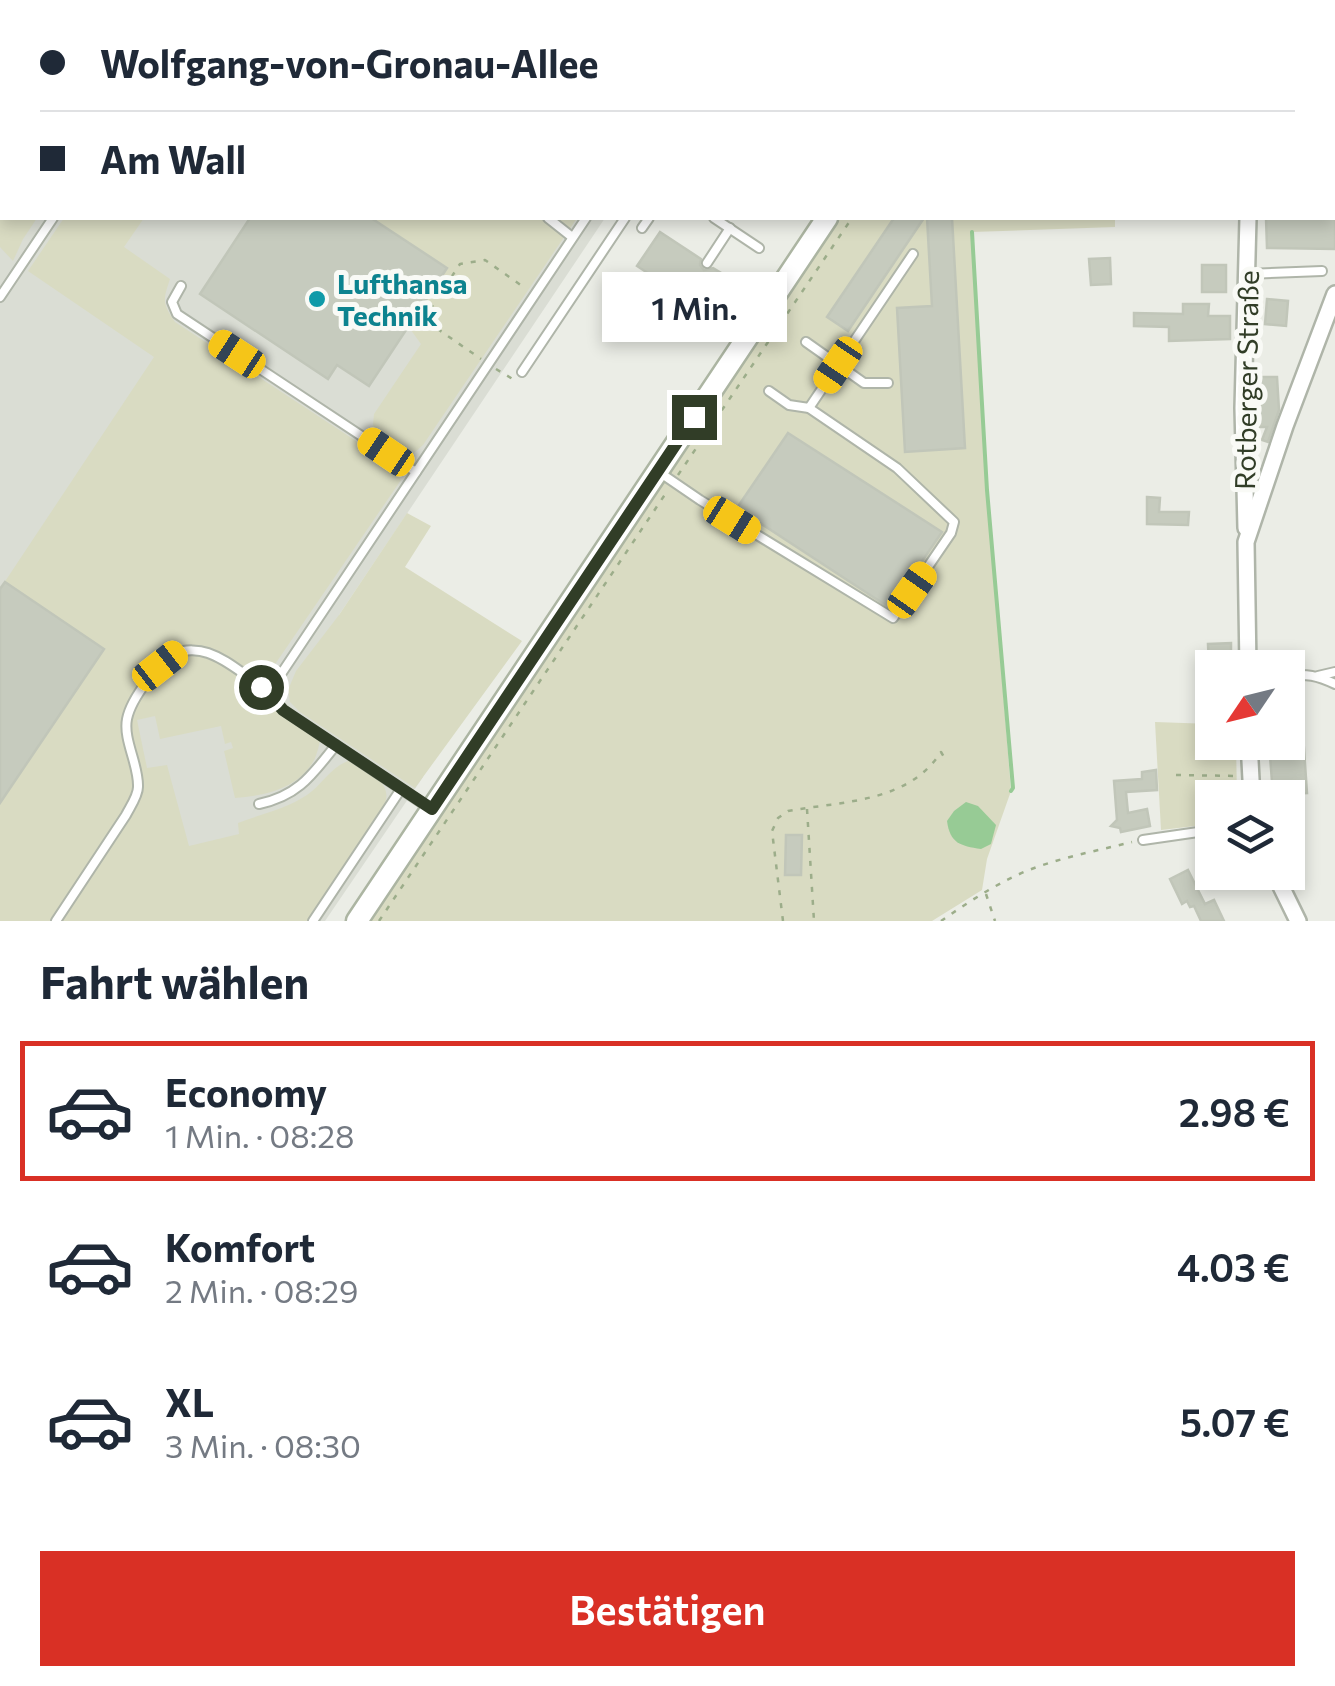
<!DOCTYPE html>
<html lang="de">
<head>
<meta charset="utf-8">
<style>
	body { margin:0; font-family:Commissioner,sans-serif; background:#f2f2f3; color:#1f2937; height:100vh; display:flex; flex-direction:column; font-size:38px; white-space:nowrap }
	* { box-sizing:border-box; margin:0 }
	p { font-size:32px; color:#747a83 }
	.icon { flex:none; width:55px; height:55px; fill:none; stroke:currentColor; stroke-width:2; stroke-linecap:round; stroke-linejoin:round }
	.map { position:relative; height:921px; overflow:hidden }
	.details { display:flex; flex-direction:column; background:#fff; flex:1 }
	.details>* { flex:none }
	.banner { position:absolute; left:0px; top:0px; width:1335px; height:220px; box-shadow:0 5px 15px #0003; display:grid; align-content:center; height:220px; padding:0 40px; background:#fff }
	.needle { width:65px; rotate:235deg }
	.controls { position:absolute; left:1195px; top:650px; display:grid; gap:20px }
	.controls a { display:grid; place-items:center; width:110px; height:110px; border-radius:0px; background:#fff; box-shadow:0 5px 15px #0003; font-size:50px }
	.end { position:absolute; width:45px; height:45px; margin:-22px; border:12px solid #313d27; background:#fff; box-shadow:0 0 0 5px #fff }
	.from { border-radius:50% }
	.bubble { position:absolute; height:70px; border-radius:0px; background:#fff; box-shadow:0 5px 15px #0003; font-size:32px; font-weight:600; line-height:70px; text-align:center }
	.car { position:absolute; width:30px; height:60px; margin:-30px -15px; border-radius:12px; box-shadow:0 0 8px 2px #0007; background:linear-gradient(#f5c518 24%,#345 0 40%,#f5c518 0 76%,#345 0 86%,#f5c518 0) }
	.banner b { display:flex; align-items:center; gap:35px; height:95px; font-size:38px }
	.banner b+b { border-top:2px solid #e0e1e3 }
	.banner i { width:25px; height:25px; background:#1f2937 }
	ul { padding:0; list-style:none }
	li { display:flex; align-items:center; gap:30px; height:140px; margin:0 20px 15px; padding:0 20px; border:5px solid transparent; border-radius:0px }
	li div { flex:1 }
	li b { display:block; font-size:38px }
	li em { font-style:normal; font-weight:600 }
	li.current { border-color:#d93025 }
	li>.icon { width:90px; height:90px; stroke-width:1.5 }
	h2 { padding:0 40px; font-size:45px; line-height:120px }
	.cta { display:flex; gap:20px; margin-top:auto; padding:20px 40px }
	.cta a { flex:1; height:115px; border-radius:0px; background:#d93025; color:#fff; font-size:40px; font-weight:600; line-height:115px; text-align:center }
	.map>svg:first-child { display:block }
	.built { fill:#daddd4 }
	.green { fill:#d9dbc2 }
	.water { fill:#97cb95 }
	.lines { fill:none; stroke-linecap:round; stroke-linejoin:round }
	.stream { stroke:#97cb95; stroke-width:4 }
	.taxiway { stroke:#acb2a4; stroke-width:32 }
	.building { fill:#c6cbbe; stroke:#c1c6b9; stroke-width:2.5 }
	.lane-casing { stroke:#afb5a9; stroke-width:12 }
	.street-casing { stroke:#afb5a9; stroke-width:20 }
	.secondary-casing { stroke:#acb5a2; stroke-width:25 }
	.path { stroke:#9cad8a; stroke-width:2.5; stroke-dasharray:5 8; stroke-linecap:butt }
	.lane { stroke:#fff; stroke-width:8 }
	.street { stroke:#fff; stroke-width:15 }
	.secondary { stroke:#fff; stroke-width:20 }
	.route { stroke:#313d27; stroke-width:12 }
	.culture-dot { fill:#0f9aa8; stroke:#f9faf6; stroke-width:4 }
	.labels { text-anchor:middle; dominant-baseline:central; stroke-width:10; stroke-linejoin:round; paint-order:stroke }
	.culture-label { font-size:28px; font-weight:bold; fill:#0d838f; stroke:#f9faf6; text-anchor:start }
	.street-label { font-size:28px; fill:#313d27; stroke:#f9faf6 }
</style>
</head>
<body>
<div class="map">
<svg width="1335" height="921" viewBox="0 0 1335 921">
	<rect width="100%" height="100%" fill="#ebede6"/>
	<path class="built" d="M0 0H753L751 2H2V218H605L339 615 423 777 325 921H0Z"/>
	<g class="green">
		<path d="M2 194V218H37L23 239 13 261 0 247V200Z"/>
		<path d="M64 218H144L124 247 170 279C163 300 162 303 175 322L391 464 401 480 254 695 320 741C318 749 316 759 311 765 294 790 262 796 235 798L224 751 233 748 231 742 225 744 221 726 160 739 155 716 137 720 147 768 167 765 189 846 239 834 238 823C261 814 286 809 307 795 323 784 331 766 351 760 366 771 393 782 385 803L307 921H0V589L154 357 28 271Z"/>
		<path d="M371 218H577L423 445 414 453C398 454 382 438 373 425L374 414 421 344 408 326 446 268Z"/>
		<path d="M837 218H1115V227L972 232 987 489 1011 791 987 859 982 890 932 921H363Z"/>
		<path d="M407 513 431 526 405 567 522 641 415 788 300 712 290 702 288 690 296 671 339 615Z"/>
		<path d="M1155 722 1212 724V742L1236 743 1237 797 1212 798V824L1161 830Z"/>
	</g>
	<path class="water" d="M966 802 978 806 996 825 991 844 981 849C960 846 950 843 947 821L954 811Z"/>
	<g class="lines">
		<path class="stream" d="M972 232 987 490 1013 788 1011 791"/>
		<g class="taxiway">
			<path d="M74 2 76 0"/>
			<path d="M0 114 2 110"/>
		</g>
	</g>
	<g class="building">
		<path d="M250 218H371L447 268 369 386 337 365 328 379 200 294Z"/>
		<path d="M894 218H924L848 331 827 317Z"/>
		<path d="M927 218H952L965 448 905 452 897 308 932 306Z"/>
		<path d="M1266 218H1335V249L1267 248Z"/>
		<path d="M660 232 701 259 700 265 704 270 713 268 726 276 704 310 637 266Z"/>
		<path d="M1110 258 1111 284 1091 285 1089 259Z"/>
		<rect x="1202" y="265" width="24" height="27"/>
		<path d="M1267 299 1288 301 1286 326 1265 324Z"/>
		<path d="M1183 304H1209L1208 316H1230V339L1169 341V327L1134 326V313L1183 314Z"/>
		<path d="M1260 377H1277L1279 410 1268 442 1262 440 1267 427H1255L1254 407H1260Z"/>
		<path d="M788 433 942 532 890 608 737 508Z"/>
		<path d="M1147 497 1160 498 1159 512H1189L1188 525 1147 524Z"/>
		<path d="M5 582 104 649 0 803V589Z"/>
		<path d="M1231 643V668H1209L1208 644Z"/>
		<path d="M1303 734 1307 793 1273 795 1269 742H1288V735Z"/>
		<path d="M1156 770 1157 790 1126 792 1128 813 1147 809 1150 826 1121 832 1120 828 1111 826 1117 820 1114 781 1142 779V772Z"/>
		<path d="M786 835H802L801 875H785Z"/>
		<path d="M1188 870 1205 904 1214 900 1224 921H1201L1194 906 1190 907 1187 901 1182 904 1170 879Z"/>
	</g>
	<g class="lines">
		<defs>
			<g id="lane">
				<path d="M184 0 188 2"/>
				<path d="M528 0 532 2"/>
				<path d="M606 0 609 2"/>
				<path d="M865 0 868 2"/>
				<path d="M196 2 198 0"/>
				<path d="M730 2 732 0"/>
				<path d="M768 2 769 0"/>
				<path d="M548 218 572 237"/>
				<path d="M714 218 759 248"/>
				<path d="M642 228 649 218"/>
				<path d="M707 263 730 228"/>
				<path d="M1247 274 1322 271"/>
				<path d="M181 286 172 302 177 314 416 472"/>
				<path d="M0 297 53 218"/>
				<path d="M806 342 864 383H888"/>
				<path d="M522 372 625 218"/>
				<path d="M809 408 913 254"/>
				<path d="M659 472 700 500 893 618 951 533 954 522 897 468 809 408 789 405 769 391"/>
				<path d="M1288 676C1306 673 1318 676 1335 684"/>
				<path d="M1318 676 1335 672"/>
				<path d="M259 804C298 796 312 775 336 745"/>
				<path d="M428 807 283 710C276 701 273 695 275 683L586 218"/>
				<path d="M1143 840 1212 830"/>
				<path d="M56 921 126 815C130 807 138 796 138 787 139 765 123 740 127 719 131 699 159 661 177 653 186 649 199 650 208 653 232 661 250 682 274 692"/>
				<path d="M313 921 401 789"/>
			</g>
			<g id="street">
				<path d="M1259 0V2"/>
				<path d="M1332 49H1335"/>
				<path d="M1246 528 1243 408 1248 218"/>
				<path d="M1248 668 1246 542 1285 426 1335 294"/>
				<path d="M1249 742 1252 798"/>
				<path d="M1274 872 1298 921"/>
			</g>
			<g id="secondary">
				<path d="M989 2 991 0"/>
				<path d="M357 921 827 218"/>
			</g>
		</defs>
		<use href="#lane" class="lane-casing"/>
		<use href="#street" class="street-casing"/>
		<use href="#secondary" class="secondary-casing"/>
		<g class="path">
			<path d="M1332 65H1335"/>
			<path d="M416 314 481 359"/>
			<path d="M423 320 460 264 485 260 525 288"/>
			<path d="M496 369 516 381"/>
			<path d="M678 475 852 218"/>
			<path d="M1176 775 1239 776"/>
			<path d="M807 809 814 921"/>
			<path d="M986 894 995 921"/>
			<path d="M379 921 668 490"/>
			<path d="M783 921 772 831 778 818 788 811C843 801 908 803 941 752L944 757"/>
			<path d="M941 921C967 903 994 885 1024 872 1058 858 1096 851 1132 842"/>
		</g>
		<use href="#lane" class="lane"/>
		<use href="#street" class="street"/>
		<use href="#secondary" class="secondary"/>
	</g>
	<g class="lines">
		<path class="route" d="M261 687 274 692 276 702 283 710 432 809 694 417"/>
	</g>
	<circle class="culture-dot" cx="317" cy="299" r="10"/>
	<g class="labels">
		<g class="culture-label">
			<text x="337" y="283">Lufthansa<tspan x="337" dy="32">Technik</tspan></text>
		</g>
		<g class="street-label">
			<text transform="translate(1246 380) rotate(-89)">Rotberger Straße</text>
		</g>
	</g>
</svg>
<div class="controls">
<a><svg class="needle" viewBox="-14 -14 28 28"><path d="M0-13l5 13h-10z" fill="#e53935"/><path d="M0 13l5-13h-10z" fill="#747a83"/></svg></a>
<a><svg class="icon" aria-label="layers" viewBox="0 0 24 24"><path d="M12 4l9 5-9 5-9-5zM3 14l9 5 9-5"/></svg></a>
</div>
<i class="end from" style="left:261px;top:687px"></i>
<i class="end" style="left:694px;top:417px"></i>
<div class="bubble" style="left:602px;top:272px;width:185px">1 Min.</div>
<i class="car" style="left:237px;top:354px;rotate:303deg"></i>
<i class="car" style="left:838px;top:365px;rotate:214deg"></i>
<i class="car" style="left:386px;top:452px;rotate:304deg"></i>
<i class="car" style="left:732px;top:520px;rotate:122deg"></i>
<i class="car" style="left:912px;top:590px;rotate:35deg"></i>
<i class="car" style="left:160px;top:666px;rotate:52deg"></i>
<div class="banner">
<b><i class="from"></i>Wolfgang-von-Gronau-Allee</b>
<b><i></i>Am Wall</b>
</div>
</div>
<section class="details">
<h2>Fahrt wählen</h2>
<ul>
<li class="current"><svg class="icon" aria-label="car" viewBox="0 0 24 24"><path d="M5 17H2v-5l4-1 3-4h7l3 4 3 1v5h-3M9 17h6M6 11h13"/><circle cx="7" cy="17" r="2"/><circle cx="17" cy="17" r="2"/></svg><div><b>Economy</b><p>1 Min. · 08:28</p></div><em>2.98 €</em></li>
<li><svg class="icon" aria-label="car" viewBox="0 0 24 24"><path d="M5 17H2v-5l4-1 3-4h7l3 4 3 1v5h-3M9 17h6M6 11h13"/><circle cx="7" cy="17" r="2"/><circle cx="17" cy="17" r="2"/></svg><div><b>Komfort</b><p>2 Min. · 08:29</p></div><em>4.03 €</em></li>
<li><svg class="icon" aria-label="car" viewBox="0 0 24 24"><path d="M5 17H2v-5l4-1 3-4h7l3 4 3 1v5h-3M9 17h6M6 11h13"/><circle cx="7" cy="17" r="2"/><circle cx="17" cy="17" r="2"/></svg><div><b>XL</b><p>3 Min. · 08:30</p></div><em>5.07 €</em></li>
</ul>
<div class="cta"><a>Bestätigen</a></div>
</section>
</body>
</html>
